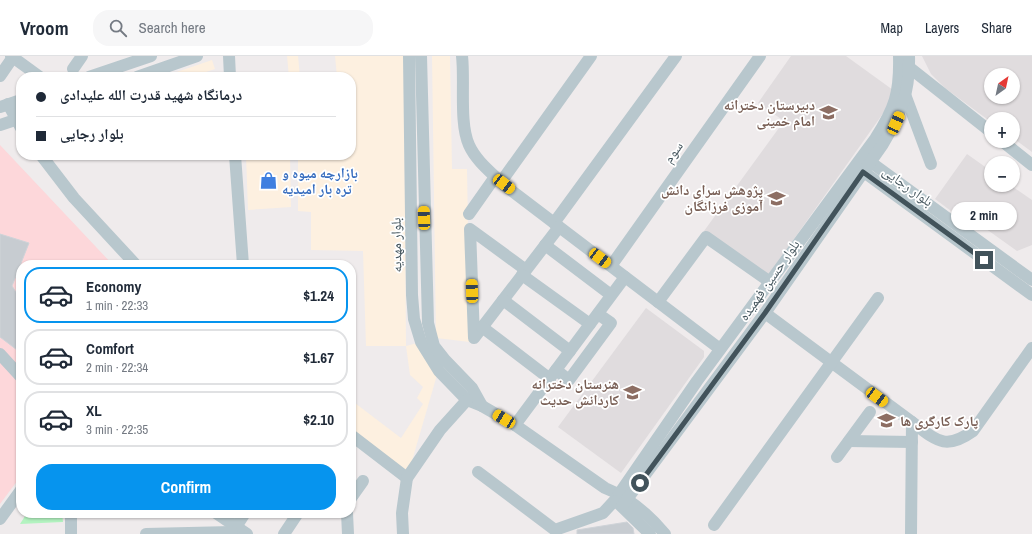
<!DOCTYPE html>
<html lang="en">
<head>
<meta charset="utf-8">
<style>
	body { margin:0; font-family:"Archivo Narrow","Noto Naskh Arabic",sans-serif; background:#f6f6f7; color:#1f2937; height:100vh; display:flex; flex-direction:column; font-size:15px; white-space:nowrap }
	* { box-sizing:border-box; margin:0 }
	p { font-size:13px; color:#747a83 }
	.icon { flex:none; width:22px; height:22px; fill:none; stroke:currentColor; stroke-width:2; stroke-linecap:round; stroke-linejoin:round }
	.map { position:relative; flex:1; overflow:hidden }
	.panel { position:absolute; left:16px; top:204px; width:340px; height:258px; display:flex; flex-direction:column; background:#fff; border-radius:16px; box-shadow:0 1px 3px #0004 }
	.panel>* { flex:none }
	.hud { position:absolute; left:16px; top:16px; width:340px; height:88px; border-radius:16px; box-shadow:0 1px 3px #0004; display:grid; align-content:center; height:88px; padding:0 20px; background:#fff }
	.needle { width:26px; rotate:33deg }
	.fabs { position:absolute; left:984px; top:12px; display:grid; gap:8px }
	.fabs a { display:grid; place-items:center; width:36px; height:36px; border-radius:50%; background:#fff; box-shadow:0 1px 3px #0004; font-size:20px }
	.end { position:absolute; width:18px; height:18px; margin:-9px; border:5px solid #42535b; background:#fff; box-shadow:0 0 0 2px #fff }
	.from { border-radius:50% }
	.bubble { position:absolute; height:28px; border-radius:14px; background:#fff; box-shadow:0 1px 3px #0004; font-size:13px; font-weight:800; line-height:28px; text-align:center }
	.car { position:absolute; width:12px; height:24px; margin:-12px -6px; border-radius:5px; box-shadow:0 0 3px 1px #0007; background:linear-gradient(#f5c518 24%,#345 0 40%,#f5c518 0 76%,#345 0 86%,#f5c518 0) }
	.hud b { display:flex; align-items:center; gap:14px; height:38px; font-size:15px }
	.hud b+b { border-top:1px solid #e0e1e3 }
	.hud i { width:10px; height:10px; background:#1f2937 }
	ul { padding:7px 0 0; list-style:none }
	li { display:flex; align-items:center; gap:12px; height:56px; margin:0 8px 6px; padding:0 12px; border:2px solid #e0e1e3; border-radius:16px }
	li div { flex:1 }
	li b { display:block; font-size:15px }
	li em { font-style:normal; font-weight:800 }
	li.on { border-color:#0694ee }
	li>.icon { width:36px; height:36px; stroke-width:1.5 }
	.cta { display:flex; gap:8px; margin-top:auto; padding:8px 20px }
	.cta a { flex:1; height:46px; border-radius:16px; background:#0694ee; color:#fff; font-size:16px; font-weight:800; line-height:46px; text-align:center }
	header { display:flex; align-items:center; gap:24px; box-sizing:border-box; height:56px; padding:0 20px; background:#fff; border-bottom:1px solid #e0e1e3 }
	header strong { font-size:19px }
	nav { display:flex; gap:22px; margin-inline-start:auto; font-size:14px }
	.search { width:280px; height:36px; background:#f6f6f7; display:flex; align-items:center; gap:10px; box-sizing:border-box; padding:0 14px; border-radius:16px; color:#747a83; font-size:15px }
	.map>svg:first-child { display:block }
	.commercial { fill:#fdf0e0 }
	.education { fill:#e0dcde; fill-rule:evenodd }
	.medical { fill:#fdd7da }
	.green { fill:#b3f3c0 }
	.building { fill:#c7ccd1; stroke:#cfd3d8 }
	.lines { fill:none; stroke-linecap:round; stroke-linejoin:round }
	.minor { stroke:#b8c7cd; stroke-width:12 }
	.route { stroke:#42535b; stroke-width:5 }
	.labels { text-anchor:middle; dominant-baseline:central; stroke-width:3.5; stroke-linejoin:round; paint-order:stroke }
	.education-label { font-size:14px; font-weight:bold; fill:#785e54; stroke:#fff; text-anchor:end }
	.street-label { font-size:14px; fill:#42535b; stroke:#fff }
	.shop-label { font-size:14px; font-weight:bold; fill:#366cbe; stroke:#fff; text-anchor:start }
</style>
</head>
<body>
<header>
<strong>Vroom</strong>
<div class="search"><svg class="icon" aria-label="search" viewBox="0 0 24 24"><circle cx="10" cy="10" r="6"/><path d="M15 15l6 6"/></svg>Search here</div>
<nav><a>Map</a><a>Layers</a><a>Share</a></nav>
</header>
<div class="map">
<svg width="1032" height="478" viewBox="0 0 1032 478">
	<rect width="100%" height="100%" fill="#efebec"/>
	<g class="commercial">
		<path d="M287 0H298L300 21H289Z"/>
		<path d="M335 0H404L406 290 421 286 437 319 407 422 351 379V344L401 382 423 348 417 342 423 331 410 319 406 290H366L363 195 311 194V156L298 155V99H308L309 102H314V99H351V21H337Z"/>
		<path d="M432 0H450L452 113H467L470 286 436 282Z"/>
		<path d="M212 4 215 13 191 21H162Z"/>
		<path d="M246 99H290L291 151 248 154Z"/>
	</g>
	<g class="education">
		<path d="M791 0H846L893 34 889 49 767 221 704 175 784 65 758 47Z"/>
		<path d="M922 0H1032V96L1013 82V63H991V66L945 32 931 18ZM991 19H1013V41H991Z"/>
		<path d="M967 98 991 115V129H1010L1032 144V189L1017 195 954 150 951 155 935 143Z"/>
		<path d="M646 252 704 295V301L621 417 558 371Z"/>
	</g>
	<path class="medical" d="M0 89 113 209H21V420L0 448Z"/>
	<path class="green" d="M27 457H62L63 466 20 468Z"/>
	<g class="building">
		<path d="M0 178 29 187 12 230 21 244V297L0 281Z"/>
		<path d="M627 466 633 472 634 478H577V474Z"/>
	</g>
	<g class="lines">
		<g class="minor">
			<path d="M11 0 40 21"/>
			<path d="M229 0 230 21"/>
			<path d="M409 0 412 239 414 263 421 286 439 315 467 344 482 350 515 369 605 432C628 441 649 459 665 478"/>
			<path d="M421 0 428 267 434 290 445 304 472 332 482 350"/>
			<path d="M462 0C465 25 459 67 469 89 476 105 492 117 504 129L720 293"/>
			<path d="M910 12 991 76"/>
			<path d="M73 13 82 0"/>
			<path d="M0 20 13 1"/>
			<path d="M89 21 151 0"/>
			<path d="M137 21 197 0"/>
			<path d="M906 41 931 108"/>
			<path d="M8 48 21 72"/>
			<path d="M0 51 21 44"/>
			<path d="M0 69 21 62"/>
			<path d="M1002 85 1032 109"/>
			<path d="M41 99 74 142 136 209"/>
			<path d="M235 99 243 209"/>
			<path d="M865 102 1032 224"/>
			<path d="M857 111 1032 239"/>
			<path d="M501 126 591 0"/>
			<path d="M469 158 495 121"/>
			<path d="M554 167 676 0"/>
			<path d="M545 189 611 239"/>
			<path d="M611 210 760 0"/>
			<path d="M526 214 470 173 474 282 559 171"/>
			<path d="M522 219 590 268"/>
			<path d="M503 244 570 295"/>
			<path d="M658 246 706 181 770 226"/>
			<path d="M765 257 912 366"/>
			<path d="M482 271 550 323"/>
			<path d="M0 298 21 321"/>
			<path d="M556 314 569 324 611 267 598 258"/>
			<path d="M515 369 625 221"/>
			<path d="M351 379 407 422"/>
			<path d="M849 385 912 386"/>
			<path d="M837 401 870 356"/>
			<path d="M478 416 555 474 603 457 615 444 697 325 875 83C895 52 900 37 899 0"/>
			<path d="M351 442 363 425"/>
			<path d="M616 445 650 478"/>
			<path d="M622 450 765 257 883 88C901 58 910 36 909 0"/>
			<path d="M216 457 247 478"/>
			<path d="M347 457 348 478"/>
			<path d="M0 463 21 434"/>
			<path d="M714 469 878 242"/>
			<path d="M232 477 245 457"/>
			<path d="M71 478V457"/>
			<path d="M146 478 232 476"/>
			<path d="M284 478 298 457"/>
			<path d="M403 478 402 457 407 422 440 374 467 344"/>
			<path d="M911 478 912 366C936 384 945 395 973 375L1032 292"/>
		</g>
	</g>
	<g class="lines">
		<path class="route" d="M640 427 765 257 863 116 984 204"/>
	</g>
	<defs>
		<symbol id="school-bare" viewBox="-9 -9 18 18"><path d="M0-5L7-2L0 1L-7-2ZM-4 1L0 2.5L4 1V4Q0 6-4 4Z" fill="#8d6e63" stroke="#fff" stroke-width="2.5" paint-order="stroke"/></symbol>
		<symbol id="shop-bare" viewBox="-9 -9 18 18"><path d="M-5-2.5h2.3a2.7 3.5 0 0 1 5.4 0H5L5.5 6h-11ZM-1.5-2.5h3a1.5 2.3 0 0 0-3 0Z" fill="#3f7fe0" stroke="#fff" stroke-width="2.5" paint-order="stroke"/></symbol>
	</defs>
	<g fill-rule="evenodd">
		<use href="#school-bare" x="816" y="44" width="25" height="25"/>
		<use href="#shop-bare" x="256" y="112" width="25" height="25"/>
		<use href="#school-bare" x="764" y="130" width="25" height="25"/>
		<use href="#school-bare" x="620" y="324" width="25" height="25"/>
		<use href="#school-bare" x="874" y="352" width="25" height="25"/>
	</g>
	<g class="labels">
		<g class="education-label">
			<text x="815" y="49">دبیرستان دخترانه<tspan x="815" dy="16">امام خمینی</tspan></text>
			<text x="763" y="134">پژوهش سرای دانش<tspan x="763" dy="16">آموزی فرزانگان</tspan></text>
			<text x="619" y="328">هنرستان دخترانه<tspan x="619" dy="16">کاردانش حدیث</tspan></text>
			<text x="900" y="365" text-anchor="start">پارک کارگری ها</text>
		</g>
		<g class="street-label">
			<text transform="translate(673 96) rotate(-55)">سوم</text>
			<text transform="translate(908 130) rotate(36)">بلوار رجایی</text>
			<text transform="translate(396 189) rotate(-91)">بلوار مهدیه</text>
			<text transform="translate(769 224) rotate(-55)">بلوار حسین فهمیده</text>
		</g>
		<g class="shop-label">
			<text x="282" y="117">بازارچه میوه و<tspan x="282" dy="16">تره بار امیدیه</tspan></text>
		</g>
	</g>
</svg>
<div class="fabs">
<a><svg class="needle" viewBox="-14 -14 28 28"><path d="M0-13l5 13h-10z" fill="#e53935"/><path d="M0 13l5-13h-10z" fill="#747a83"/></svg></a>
<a>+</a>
<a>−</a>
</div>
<i class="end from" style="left:640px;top:427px"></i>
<i class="end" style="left:984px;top:204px"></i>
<div class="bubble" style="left:951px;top:146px;width:66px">2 min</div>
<i class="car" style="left:896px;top:67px;rotate:24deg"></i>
<i class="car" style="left:504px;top:128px;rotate:127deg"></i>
<i class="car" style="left:424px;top:162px;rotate:358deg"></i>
<i class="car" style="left:600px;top:202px;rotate:127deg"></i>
<i class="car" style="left:472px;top:235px;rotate:358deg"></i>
<i class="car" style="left:877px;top:341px;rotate:126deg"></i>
<i class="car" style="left:504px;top:363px;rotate:301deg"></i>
<div class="hud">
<b><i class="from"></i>درمانگاه شهید قدرت الله علیدادی</b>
<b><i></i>بلوار رجایی</b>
</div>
<section class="panel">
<ul>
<li class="on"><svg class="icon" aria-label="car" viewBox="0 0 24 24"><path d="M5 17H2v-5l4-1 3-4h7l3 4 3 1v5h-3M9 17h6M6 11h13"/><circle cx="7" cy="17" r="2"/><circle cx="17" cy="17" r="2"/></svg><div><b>Economy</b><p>1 min · 22:33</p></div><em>$1.24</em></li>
<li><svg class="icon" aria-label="car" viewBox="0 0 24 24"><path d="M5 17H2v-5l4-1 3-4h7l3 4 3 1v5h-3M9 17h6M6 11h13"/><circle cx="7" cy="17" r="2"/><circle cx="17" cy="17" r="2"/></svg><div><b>Comfort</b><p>2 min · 22:34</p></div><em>$1.67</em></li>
<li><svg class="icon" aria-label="car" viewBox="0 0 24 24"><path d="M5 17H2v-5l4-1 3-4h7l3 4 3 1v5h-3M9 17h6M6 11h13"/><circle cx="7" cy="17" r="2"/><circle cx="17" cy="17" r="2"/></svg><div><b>XL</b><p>3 min · 22:35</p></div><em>$2.10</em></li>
</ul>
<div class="cta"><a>Confirm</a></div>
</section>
</div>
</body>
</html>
